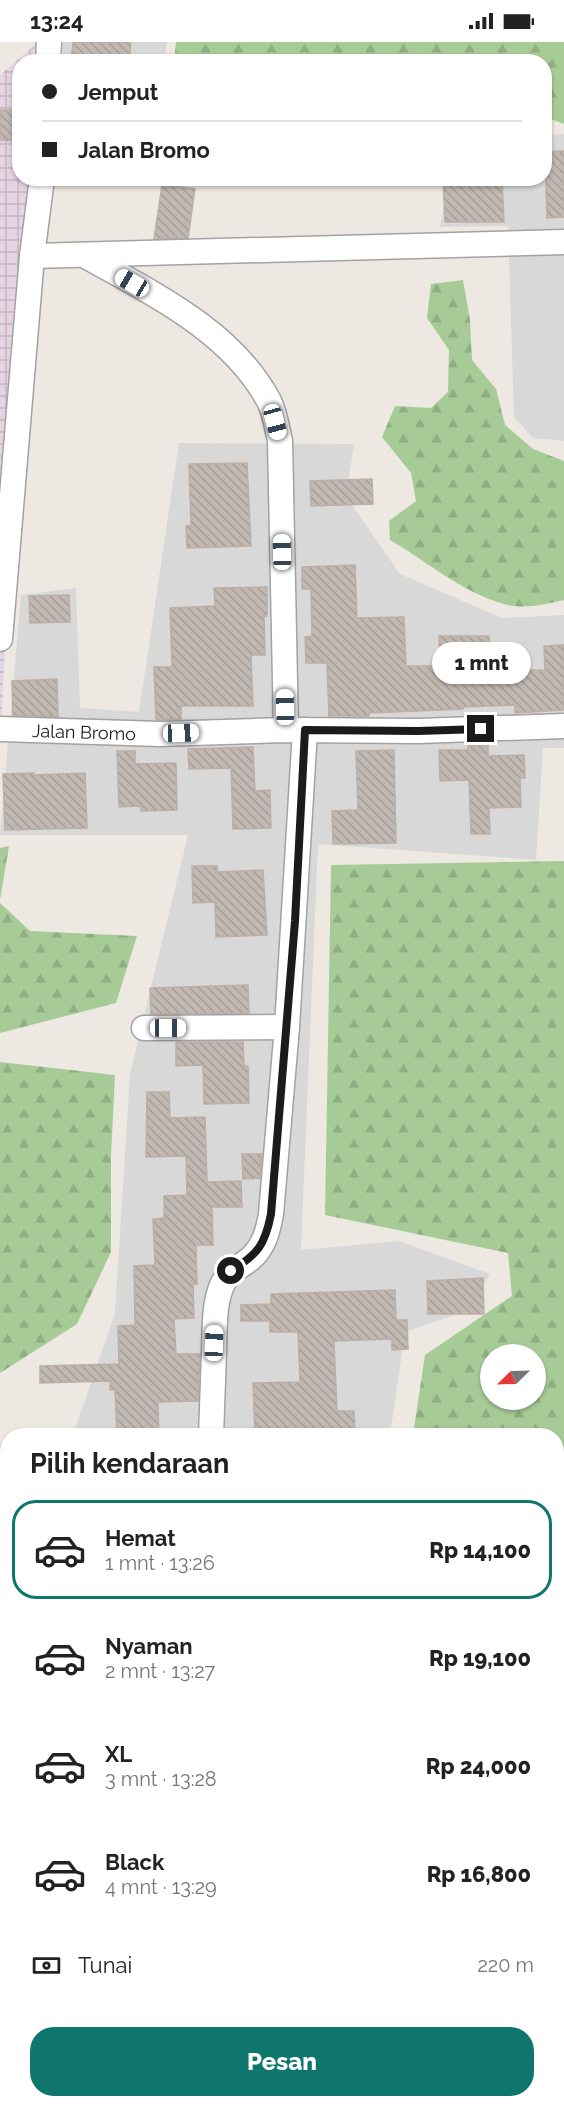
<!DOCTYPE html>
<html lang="id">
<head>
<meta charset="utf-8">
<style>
	body { margin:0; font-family:Raleway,sans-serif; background:#f6f6f6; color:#222; height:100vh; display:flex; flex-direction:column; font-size:22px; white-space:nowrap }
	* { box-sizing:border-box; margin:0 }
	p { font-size:20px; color:#767676 }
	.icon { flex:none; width:33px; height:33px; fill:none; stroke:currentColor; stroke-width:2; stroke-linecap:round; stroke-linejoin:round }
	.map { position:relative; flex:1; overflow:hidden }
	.drawer { position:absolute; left:0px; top:1386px; width:564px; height:680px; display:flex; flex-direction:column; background:#fff; border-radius:24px 24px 0 0; box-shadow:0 2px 4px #0004 }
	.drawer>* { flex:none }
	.guide { position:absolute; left:12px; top:12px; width:540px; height:132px; border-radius:24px; box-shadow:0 2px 4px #0004; display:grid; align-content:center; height:132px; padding:0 30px; background:#fff }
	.needle { width:39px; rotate:247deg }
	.buttons { position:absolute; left:480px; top:1302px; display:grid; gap:12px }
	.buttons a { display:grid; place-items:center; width:66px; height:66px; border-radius:50%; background:#fff; box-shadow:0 2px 4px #0004; font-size:30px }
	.end { position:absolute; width:27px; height:27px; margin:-14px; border:8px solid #1b1b1b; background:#fff; box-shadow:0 0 0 3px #fff }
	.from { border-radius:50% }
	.bubble { position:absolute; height:42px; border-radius:21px; background:#fff; box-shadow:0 2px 4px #0004; font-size:20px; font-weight:800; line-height:42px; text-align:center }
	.car { position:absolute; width:18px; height:36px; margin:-18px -9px; border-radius:8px; box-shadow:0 0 4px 2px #0007; background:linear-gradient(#fff 24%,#345 0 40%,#fff 0 76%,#345 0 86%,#fff 0) }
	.guide b { display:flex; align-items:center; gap:21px; height:57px; font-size:22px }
	.guide b+b { border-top:2px solid #e0e0e0 }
	.guide i { width:15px; height:15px; background:#222 }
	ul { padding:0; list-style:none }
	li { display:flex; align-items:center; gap:18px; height:99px; margin:0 12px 9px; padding:0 18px; border:3px solid transparent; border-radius:24px }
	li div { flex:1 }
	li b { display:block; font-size:22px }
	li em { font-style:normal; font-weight:800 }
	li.current { border-color:#0f766e }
	li>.icon { width:54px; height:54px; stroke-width:1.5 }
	h2 { padding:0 30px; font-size:27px; line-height:72px }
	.pay { display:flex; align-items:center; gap:15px; height:66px; padding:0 30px; font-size:22px }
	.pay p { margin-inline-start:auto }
	.primary-button { display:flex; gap:12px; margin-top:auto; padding:12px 30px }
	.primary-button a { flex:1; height:69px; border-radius:24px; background:#0f766e; color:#fff; font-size:24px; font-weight:800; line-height:69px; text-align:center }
	.status { display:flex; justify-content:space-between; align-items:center; height:42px; padding:0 30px; background:#fff; direction:ltr }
	.status svg { height:16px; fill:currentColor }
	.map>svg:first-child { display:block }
	.residential { fill:#d9d8d8 }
	.industrial { fill:url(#industrial-grid) }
	.forest { fill:url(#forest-firs); fill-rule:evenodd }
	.building { fill:url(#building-back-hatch); stroke:#bdafa4; stroke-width:1.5 }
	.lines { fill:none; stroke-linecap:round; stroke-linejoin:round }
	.street-casing { stroke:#a2a2a2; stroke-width:27 }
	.street { stroke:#fff; stroke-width:24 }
	.route { stroke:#1b1b1b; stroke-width:8 }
	.labels { text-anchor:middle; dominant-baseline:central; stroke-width:6; stroke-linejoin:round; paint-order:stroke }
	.street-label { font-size:18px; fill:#1b1b1b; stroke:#fff }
</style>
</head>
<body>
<div class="status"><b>13:24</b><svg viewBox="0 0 49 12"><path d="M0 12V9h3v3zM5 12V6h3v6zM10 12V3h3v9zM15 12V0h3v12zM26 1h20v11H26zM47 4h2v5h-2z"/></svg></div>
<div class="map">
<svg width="564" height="2065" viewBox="0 0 564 2065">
	<defs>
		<pattern id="industrial-grid" width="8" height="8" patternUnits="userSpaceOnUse" patternTransform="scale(1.5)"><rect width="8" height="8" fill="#e5d3e2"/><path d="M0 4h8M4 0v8" fill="none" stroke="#c4b5c1"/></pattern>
		<pattern id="forest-firs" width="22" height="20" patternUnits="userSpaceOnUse" patternTransform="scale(1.5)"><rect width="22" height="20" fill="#a7cb97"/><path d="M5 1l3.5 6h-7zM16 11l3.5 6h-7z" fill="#8fae82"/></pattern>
		<pattern id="building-back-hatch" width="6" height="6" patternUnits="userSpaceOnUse" patternTransform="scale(1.5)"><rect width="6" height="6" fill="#c1b8b1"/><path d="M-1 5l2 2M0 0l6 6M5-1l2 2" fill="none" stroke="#a59e98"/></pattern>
	</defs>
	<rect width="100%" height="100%" fill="#ede8e1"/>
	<g class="residential">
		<path d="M63 0H167L164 20 63 19Z"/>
		<path d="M564 92V399L533 396 514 375 508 184 440 185 448 137 544 136 545 93Z"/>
		<path d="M179 401 354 402 346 454 400 532 502 576 564 573V706H543L536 818 318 802 301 1208 399 1199 490 1232 469 1268 405 1290 390 1393H73L115 1271 130 1032 188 793H0L21 553 76 546 80 666 139 670Z"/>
		<path d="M556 1818H558L557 1866H564V1985L557 1987Z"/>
		<path d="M130 2058H430L429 2065H129Z"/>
	</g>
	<path class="industrial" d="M35 3 34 19 20 20V136L29 137 0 702V33Z"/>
	<g class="forest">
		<path d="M176 0H564V82L545 75 544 20 174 19Z"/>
		<path d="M463 238 470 278 472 318 496 347 505 383 533 407 564 419V558C546 562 523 568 504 562 461 550 428 520 390 498L389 479 416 459 411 431 382 395 395 364 431 366 448 350 449 308 427 276 431 242Z"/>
		<path d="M9 804 0 858V806Z"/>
		<path d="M564 819V1566L561 1585 564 1586V1825L556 1826V1394L413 1393 425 1313 512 1254 508 1211 325 1173 331 823ZM490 1312H536V1358H490Z"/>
		<path d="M0 861 30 889 137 894 116 961 0 991Z"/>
		<path d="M0 1020 115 1033 111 1114V1210L77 1282 0 1331Z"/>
		<path d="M0 1438 8 1449V1639L4 1656 8 1657V2048H0Z"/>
		<path d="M564 1995V2065H441V2058H556L557 1996Z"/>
		<path d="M59 2058H118V2065H56Z"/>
	</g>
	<g class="building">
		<path d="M73 0H131L129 20H71Z"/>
		<path d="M0 68H17L16 99 0 98Z"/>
		<path d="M564 109V175L547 176 545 110Z"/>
		<path d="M443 136H502L504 180H445Z"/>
		<path d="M162 143 195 147 188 196 154 197Z"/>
		<path d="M247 421 251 504 187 506 186 484H191L189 422Z"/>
		<path d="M372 437 373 462 311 464 310 439Z"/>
		<path d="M355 523 357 576 404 575 406 624H440L439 594H489L490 629 545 628 544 604 564 603V668L515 671V663L463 665V667L369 671V674H329L327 621H306L305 595 312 594 311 547H302V525Z"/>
		<path d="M267 545V574H264L265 613H251L253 664H181V677L156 678 154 625H172L170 566 215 564 214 546Z"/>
		<path d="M69 553 70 580 30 581 29 554Z"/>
		<path d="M57 637 58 675 13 673 12 639Z"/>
		<path d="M488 703V714L524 713 525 736H520L521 765 489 766 490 792H471L469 738 440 739 439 708H468V704Z"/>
		<path d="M253 705 255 749 270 748 271 786 233 787 231 726 189 727 188 707Z"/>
		<path d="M394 708 396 801 333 802 332 769 358 768 356 709Z"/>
		<path d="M117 709H135V722L176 721 177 768 141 769 140 764 119 765Z"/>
		<path d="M34 731V733L85 731 87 786 5 788 3 732Z"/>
		<path d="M192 824H217V830L263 828 267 893 216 895 215 860 193 861Z"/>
		<path d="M248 943 249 971 151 972 150 946Z"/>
		<path d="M176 1000H243L244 1024H248L249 1061 204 1062 203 1023 176 1024Z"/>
		<path d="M147 1050H169L170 1076 205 1075 207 1140 241 1139 242 1165H212L213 1203H196L197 1242H193L194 1276 174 1277 176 1312H200L198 1359 158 1360 159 1394H117L115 1348H110V1339L40 1341V1324L119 1322 118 1284 135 1283 134 1224 155 1223 153 1177 164 1176V1154L187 1153 186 1114 146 1115Z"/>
		<path d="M242 1112H262L260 1136 243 1137Z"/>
		<path d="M483 1236 484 1272H428L427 1239Z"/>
		<path d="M395 1248 396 1278H407L408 1307 392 1308V1297L334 1299 337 1369H354L355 1394H255L253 1341 300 1340 298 1290H270V1279H241V1263L271 1262V1252Z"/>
	</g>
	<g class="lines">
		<defs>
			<g id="street">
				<path d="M48 20 49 0"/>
				<path d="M84 213C151 251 231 288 269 359 275 371 277 386 280 399L286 688"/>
				<path d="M32 214 564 200"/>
				<path d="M0 597 32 214 42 136"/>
				<path id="s1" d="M0 687 160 692 286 688 418 689 564 684"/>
				<path d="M144 986 287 985"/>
				<path d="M211 1394C212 1366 213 1338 214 1310 215 1288 213 1262 223 1241 229 1229 240 1225 250 1217 264 1205 268 1189 271 1172L287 985 305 688"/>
				<path d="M556 1650H564"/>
				<path d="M556 1891 564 1890"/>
				<path d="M248 2058 249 2065"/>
			</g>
		</defs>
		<use href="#street" class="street-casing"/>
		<use href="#street" class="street"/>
	</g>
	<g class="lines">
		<path class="route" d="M231 1229C258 1212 265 1203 271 1172L295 879 305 688 418 689 481 687"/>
	</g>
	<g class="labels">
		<g class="street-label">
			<text stroke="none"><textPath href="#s1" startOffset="84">Jalan Bromo</textPath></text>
		</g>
	</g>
</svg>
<div class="buttons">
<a><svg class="needle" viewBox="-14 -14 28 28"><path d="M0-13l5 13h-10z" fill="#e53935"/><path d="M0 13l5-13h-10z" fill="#767676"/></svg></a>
</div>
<i class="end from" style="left:231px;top:1229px"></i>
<i class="end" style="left:481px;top:687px"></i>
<div class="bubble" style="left:432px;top:600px;width:99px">1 mnt</div>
<i class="car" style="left:132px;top:241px;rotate:300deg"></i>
<i class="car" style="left:275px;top:380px;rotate:165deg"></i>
<i class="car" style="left:282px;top:510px;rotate:359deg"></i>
<i class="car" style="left:285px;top:665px;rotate:359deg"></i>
<i class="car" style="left:181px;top:691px;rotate:88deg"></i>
<i class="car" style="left:168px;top:986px;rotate:90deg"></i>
<i class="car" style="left:214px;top:1301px;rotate:2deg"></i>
<div class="guide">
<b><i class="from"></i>Jemput</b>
<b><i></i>Jalan Bromo</b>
</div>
<section class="drawer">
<h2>Pilih kendaraan</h2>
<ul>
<li class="current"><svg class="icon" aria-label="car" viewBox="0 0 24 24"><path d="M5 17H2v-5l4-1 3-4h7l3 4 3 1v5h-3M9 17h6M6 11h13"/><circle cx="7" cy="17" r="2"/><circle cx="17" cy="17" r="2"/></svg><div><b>Hemat</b><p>1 mnt · 13:26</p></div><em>Rp 14,100</em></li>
<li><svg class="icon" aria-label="car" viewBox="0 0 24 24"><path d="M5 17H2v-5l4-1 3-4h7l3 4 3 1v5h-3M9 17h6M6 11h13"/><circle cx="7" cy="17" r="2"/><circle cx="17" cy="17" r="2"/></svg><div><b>Nyaman</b><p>2 mnt · 13:27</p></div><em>Rp 19,100</em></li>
<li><svg class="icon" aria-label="car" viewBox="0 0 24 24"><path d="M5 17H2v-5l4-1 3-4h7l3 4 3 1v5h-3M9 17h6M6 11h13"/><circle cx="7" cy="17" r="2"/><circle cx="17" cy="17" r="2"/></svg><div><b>XL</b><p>3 mnt · 13:28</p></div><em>Rp 24,000</em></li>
<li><svg class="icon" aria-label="car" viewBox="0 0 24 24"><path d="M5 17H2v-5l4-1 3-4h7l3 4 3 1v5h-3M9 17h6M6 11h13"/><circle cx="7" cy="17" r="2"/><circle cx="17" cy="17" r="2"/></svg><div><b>Black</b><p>4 mnt · 13:29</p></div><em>Rp 16,800</em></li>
</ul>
<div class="pay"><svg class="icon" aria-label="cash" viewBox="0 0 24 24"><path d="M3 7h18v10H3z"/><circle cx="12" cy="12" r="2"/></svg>Tunai<p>220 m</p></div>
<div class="primary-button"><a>Pesan</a></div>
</section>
</div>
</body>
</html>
